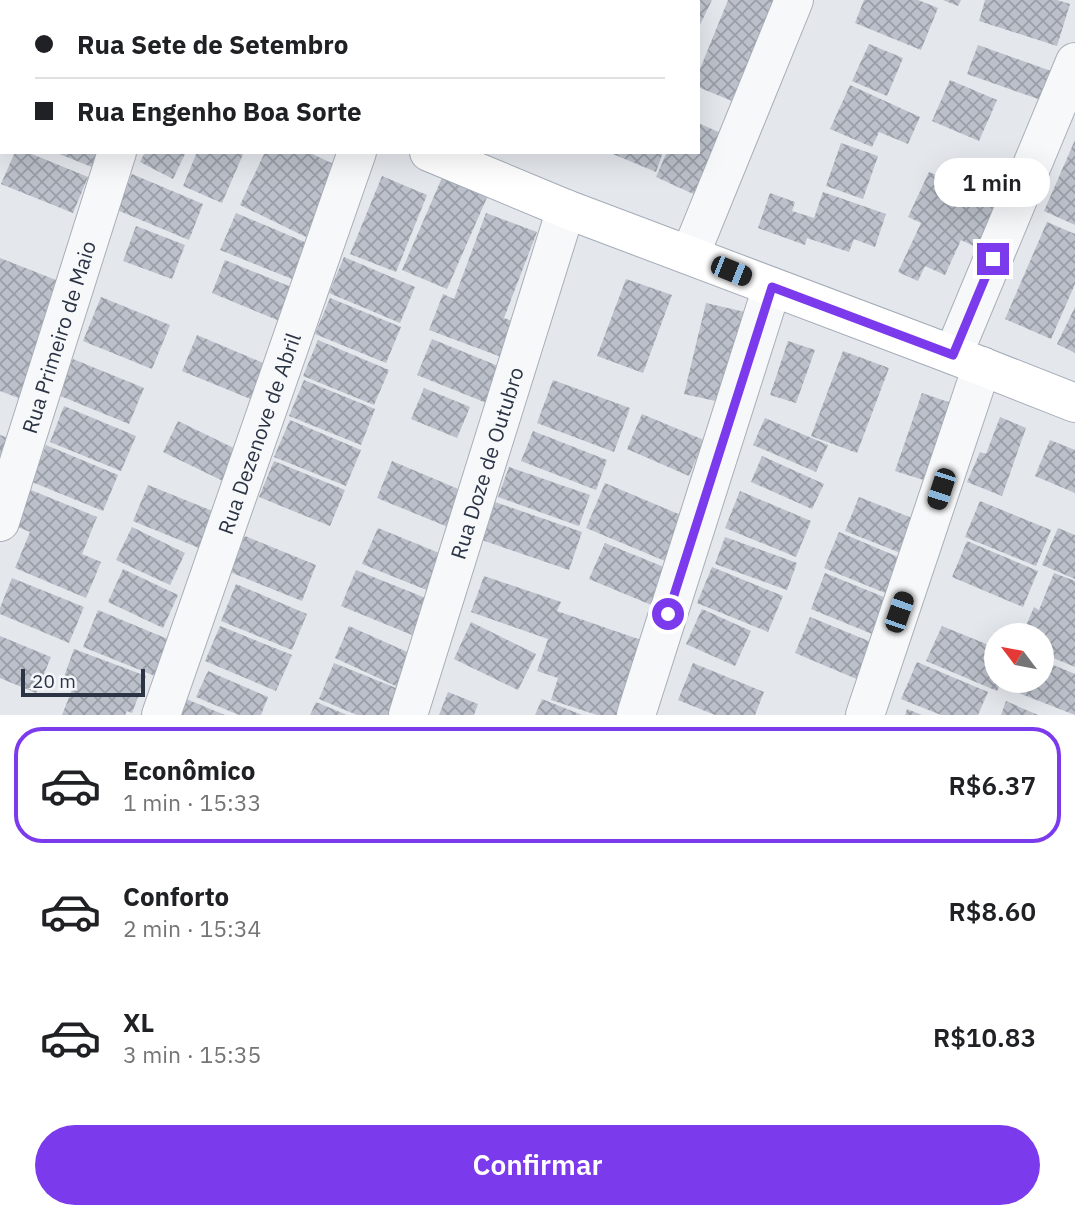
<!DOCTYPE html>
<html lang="pt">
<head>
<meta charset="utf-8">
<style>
	body { margin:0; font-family:"IBM Plex Sans",sans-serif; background:#f6f6f6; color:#202124; height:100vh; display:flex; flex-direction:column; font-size:26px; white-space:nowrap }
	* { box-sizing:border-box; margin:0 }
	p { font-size:23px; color:#757577 }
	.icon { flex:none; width:38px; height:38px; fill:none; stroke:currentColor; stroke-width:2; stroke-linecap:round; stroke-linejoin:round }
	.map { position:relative; height:715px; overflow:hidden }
	.sheet { display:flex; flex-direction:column; background:#fff; flex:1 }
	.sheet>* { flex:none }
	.top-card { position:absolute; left:0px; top:0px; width:700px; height:154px; box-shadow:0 7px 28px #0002; display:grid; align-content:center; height:154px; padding:0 35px; background:#fff }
	.needle { width:46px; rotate:302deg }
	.fabs { position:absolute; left:984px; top:623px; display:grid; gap:14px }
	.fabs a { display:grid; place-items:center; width:70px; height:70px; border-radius:50%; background:#fff; box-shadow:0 7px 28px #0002; font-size:35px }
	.scale { position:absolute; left:21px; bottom:18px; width:124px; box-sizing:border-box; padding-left:7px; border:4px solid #2b3445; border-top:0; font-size:19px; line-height:24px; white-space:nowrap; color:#2b3445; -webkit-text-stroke:5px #f4f6f9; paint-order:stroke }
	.end { position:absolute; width:32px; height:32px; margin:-16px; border:9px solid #7c3aed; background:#fff; box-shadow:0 0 0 4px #fff }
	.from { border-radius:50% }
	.bubble { position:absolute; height:49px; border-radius:24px; background:#fff; box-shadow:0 7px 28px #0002; font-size:23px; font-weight:600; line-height:49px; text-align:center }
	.car { position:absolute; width:21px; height:42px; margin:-21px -10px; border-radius:9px; box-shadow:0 0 5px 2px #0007; background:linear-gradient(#222 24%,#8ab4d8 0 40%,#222 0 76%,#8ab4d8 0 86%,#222 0) }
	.top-card b { display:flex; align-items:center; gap:24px; height:66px; font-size:26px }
	.top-card b+b { border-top:2px solid #e0e0e0 }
	.top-card i { width:18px; height:18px; background:#202124 }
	ul { padding:12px 0 0; list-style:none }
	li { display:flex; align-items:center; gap:21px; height:116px; margin:0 14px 10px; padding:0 21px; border:4px solid transparent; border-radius:28px }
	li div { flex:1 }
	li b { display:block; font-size:26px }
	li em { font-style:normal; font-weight:600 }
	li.selected { border-color:#7c3aed }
	li>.icon { width:63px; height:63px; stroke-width:1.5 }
	.cta { display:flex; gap:14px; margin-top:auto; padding:14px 35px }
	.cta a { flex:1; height:80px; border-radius:42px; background:#7c3aed; color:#fff; font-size:28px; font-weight:600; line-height:80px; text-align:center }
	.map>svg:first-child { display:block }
	.building { fill:url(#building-cross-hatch) }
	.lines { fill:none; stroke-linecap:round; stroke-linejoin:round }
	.minor-casing { stroke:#a9aeb7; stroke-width:40 }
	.major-casing { stroke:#a3abb8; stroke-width:40 }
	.minor { stroke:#f7f8fa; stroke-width:38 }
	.major { stroke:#fff; stroke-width:38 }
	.route { stroke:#7c3aed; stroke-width:9 }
	.labels { text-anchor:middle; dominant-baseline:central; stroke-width:6; stroke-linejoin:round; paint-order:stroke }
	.street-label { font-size:21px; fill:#2b3445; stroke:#f4f6f9 }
</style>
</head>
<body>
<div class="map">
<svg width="1075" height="715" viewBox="0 0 1075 715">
	<defs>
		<pattern id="building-cross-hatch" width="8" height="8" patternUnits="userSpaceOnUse" patternTransform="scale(1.75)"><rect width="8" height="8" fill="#bbc0ca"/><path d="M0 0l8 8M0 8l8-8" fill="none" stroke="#989da6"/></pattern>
	</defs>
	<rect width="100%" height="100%" fill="#e4e7ec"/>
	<g class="building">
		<path d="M698 0H712L698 29Z"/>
		<path d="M728 0H779L737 103 698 87V74Z"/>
		<path d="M864 0H918L938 8 921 50 855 23Z"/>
		<path d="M943 0H961L958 6Z"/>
		<path d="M985 0H1057L1070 4 1057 46 979 21Z"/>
		<path d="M869 44 903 58 887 96 852 81Z"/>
		<path d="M978 45 1054 72 1044 101 967 74Z"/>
		<path d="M950 80 997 100 979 141 932 121Z"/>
		<path d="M850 85 920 117 908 144 879 132 872 147 830 129Z"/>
		<path d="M698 123 730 137 702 198 656 177 667 152H698Z"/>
		<path d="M1075 140V225L1044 211Z"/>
		<path d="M841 143 878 156 863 199 826 186Z"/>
		<path d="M15 152H27L88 177 73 213 1 184Z"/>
		<path d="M54 152H98L92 167Z"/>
		<path d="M145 152H186L173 179 140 162Z"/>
		<path d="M197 152H244L222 203 183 186Z"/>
		<path d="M265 152H308L340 167 306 237 240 205Z"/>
		<path d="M608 152H663L656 172Z"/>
		<path d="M929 172 1007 207 986 252 961 240 945 275 925 266 918 281 898 272 921 223 908 217Z"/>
		<path d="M444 173 489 193 447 289 402 270Z"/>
		<path d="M132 174 203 204 189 240 117 210Z"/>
		<path d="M382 176 427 195 396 272 350 254Z"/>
		<path d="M823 192 886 214 875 247 854 239 849 252 807 238 805 245 758 228 770 193 795 202 792 211 814 218Z"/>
		<path d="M236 213 307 243 292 279 220 250Z"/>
		<path d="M486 213 537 232 504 318 517 323 504 358 429 330 443 294 454 299Z"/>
		<path d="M1047 222 1075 234V284L1051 339 1005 319Z"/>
		<path d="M136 226 185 245 172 279 123 261Z"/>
		<path d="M344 257 415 287 400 323 329 293Z"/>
		<path d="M0 258 61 282 21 399 0 391Z"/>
		<path d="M225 260 296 289 282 322 212 293Z"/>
		<path d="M626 279 672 295 643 373 597 356Z"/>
		<path d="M101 297 170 325 152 369 83 341Z"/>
		<path d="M330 298 401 327 386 363 315 334Z"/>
		<path d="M706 303 745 312 724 403 684 394Z"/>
		<path d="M1075 307V353L1057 344Z"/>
		<path d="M197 335 268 365 253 400 182 371Z"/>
		<path d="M432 339 503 368 489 404 417 375Z"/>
		<path d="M318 340 389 370 374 405 303 376Z"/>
		<path d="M788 341 815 350 796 403 770 395Z"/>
		<path d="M843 351 889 368 857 453 811 436Z"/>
		<path d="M73 359 144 388 129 424 58 395Z"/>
		<path d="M304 380 375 409 361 445 289 416Z"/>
		<path d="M553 380 630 408 614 452 537 423Z"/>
		<path d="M424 388 470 407 457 438 411 419Z"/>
		<path d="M922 393 963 407 936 484 895 471Z"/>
		<path d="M64 406 136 436 121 471 50 442Z"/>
		<path d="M642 414 704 440 689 476 627 449Z"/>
		<path d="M1000 417 1026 428 1002 496 967 482 980 452 986 454Z"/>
		<path d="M765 418 828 445 816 472 753 445Z"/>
		<path d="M290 420 361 450 346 486 274 457Z"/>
		<path d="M178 421 240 451 225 482 163 452Z"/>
		<path d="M533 431 607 460 596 490 521 461Z"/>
		<path d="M0 435 14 440 0 473Z"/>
		<path d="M1050 440 1075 450V493L1035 476Z"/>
		<path d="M46 445 118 475 103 511 32 482Z"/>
		<path d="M762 456 824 484 812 509 751 482Z"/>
		<path d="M274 461 345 490 330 526 259 497Z"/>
		<path d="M392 461 463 491 448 527 377 498Z"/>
		<path d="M509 467 590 495 579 526 498 497Z"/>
		<path d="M605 483 695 521 677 566 586 528Z"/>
		<path d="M148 485 220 514 204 550 133 521Z"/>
		<path d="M26 488 97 517 82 554 101 562 86 598 15 568 30 532 11 524Z"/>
		<path d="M740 491 811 521 796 557 725 528Z"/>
		<path d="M859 497 917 520 903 554 845 531Z"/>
		<path d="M492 501 582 532 569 570 479 539Z"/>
		<path d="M980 501 1051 530 1036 566 965 537Z"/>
		<path d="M132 527 185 553 170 585 116 560Z"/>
		<path d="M378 528 449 557 434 593 362 564Z"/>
		<path d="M1058 528 1075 535V579L1042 565Z"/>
		<path d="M839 532 910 562 895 597 824 568Z"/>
		<path d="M245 536 316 565 302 601 230 572Z"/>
		<path d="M725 537 797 563 787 590 715 564Z"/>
		<path d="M967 541 1038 571 1023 607 952 577Z"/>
		<path d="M605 543 676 572 661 609 589 579Z"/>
		<path d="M712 567 783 596 768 632 697 603Z"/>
		<path d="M123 569 178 595 163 628 108 602Z"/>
		<path d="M356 570 428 599 412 635 341 606Z"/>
		<path d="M825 573 896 602 882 638 811 609Z"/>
		<path d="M1054 573 1075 581V667L1041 653V635H1022L1034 607 1039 610Z"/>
		<path d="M484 576 561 602 557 611 644 641 619 715H597L551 700 558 678 537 671 548 639 471 612Z"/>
		<path d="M12 578 84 607 69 643 0 614V608Z"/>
		<path d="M236 584 307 614 292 650 221 621Z"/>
		<path d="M702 609 751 631 735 666 686 644Z"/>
		<path d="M98 610 170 640 155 676 83 647Z"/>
		<path d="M810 617 881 646 866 683 795 653Z"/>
		<path d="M471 622 536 654 518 690 454 659Z"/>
		<path d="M220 626 292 655 276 691 205 661Z"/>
		<path d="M349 626 414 655 400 688 335 658Z"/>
		<path d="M942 626 996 648V681H1002L997 691 926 661Z"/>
		<path d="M0 636 51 657 36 693 0 678Z"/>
		<path d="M74 649 146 676 132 713 127 711 125 715H62L72 690 61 685Z"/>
		<path d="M1041 660 1075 674V715L1011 690 1015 681H1041Z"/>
		<path d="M917 662 988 692 978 715H941L901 699Z"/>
		<path d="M334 663 406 692 396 715H357L319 699Z"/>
		<path d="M693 663 764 692 755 715H715L678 700Z"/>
		<path d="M208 671 268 697 261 715H239L196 697Z"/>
		<path d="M448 692 478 704 474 715H439Z"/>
		<path d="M186 699 225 715H180Z"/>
		<path d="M542 699 582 715H535Z"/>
		<path d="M1006 701 1038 715H1001Z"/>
		<path d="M316 702 347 715H310Z"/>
		<path d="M907 709 922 715H905Z"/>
	</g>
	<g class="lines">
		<defs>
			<g id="minor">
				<path d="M269 2 270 0"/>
				<path d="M690 255 794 0"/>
				<path d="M953 355 1075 62"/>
				<path id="s1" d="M0 522 117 152"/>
				<path id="s2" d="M161 715 357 152"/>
				<path id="s3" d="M408 715 566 209"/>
				<path d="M636 715 772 287"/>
				<path d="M865 715 982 366"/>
			</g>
			<g id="major">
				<path d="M58 0 62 2"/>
				<path d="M429 152 566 209 953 355 1075 403"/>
			</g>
		</defs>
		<use href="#minor" class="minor-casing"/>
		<use href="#major" class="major-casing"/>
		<use href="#minor" class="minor"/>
		<use href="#major" class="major"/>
	</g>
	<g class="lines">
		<path class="route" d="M668 614 772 287 953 355 993 259"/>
	</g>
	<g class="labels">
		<g class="street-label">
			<text stroke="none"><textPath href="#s1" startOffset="194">Rua Primeiro de Maio</textPath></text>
			<text stroke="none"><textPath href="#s2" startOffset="298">Rua Dezenove de Abril</textPath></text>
			<text stroke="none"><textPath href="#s3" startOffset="264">Rua Doze de Outubro</textPath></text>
		</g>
	</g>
</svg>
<div class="fabs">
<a><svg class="needle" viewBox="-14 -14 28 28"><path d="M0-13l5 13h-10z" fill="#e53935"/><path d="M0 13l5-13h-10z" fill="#757577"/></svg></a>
</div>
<div class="scale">20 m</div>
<i class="end from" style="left:668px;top:614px"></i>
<i class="end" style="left:993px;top:259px"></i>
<div class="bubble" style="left:934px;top:158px;width:116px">1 min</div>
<i class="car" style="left:731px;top:271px;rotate:112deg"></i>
<i class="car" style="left:941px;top:489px;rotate:198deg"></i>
<i class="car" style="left:899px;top:612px;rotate:19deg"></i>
<div class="top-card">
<b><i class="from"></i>Rua Sete de Setembro</b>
<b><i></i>Rua Engenho Boa Sorte</b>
</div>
</div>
<section class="sheet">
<ul>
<li class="selected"><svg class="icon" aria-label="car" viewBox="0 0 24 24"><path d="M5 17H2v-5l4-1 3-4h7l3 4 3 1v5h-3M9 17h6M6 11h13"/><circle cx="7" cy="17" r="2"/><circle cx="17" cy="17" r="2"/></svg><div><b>Econômico</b><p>1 min · 15:33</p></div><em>R$6.37</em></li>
<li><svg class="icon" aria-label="car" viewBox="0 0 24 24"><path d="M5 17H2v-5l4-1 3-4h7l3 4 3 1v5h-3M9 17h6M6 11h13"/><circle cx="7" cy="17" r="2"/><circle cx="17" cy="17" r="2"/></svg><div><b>Conforto</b><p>2 min · 15:34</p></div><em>R$8.60</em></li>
<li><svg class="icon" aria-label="car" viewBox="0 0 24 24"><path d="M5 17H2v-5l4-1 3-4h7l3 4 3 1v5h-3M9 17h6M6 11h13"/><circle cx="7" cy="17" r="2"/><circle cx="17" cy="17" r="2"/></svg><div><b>XL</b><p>3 min · 15:35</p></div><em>R$10.83</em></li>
</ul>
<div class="cta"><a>Confirmar</a></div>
</section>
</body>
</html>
